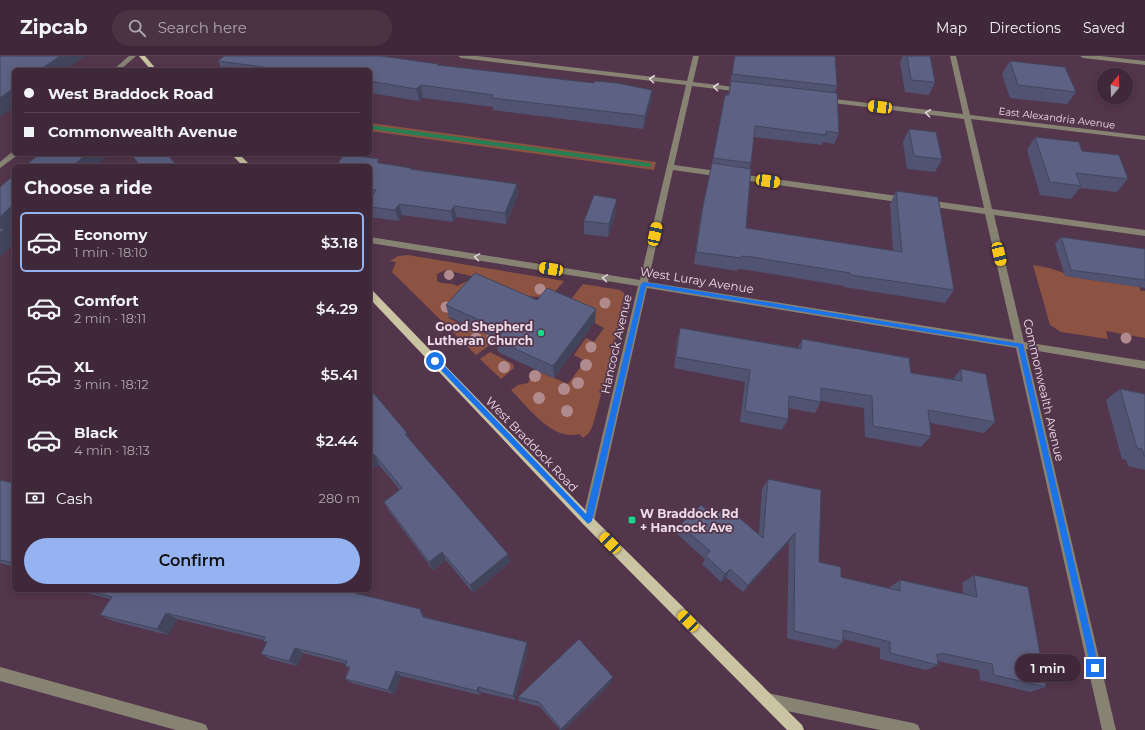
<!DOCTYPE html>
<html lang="en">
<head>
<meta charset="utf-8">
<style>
	body { margin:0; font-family:Montserrat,sans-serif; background:#4a3444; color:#f1f3f6; height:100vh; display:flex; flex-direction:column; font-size:15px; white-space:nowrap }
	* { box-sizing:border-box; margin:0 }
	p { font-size:13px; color:#ada6ae }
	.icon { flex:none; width:22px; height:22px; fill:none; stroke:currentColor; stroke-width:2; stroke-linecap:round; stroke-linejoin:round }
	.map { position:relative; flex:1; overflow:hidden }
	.drawer { position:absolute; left:12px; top:108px; width:360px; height:428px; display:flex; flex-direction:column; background:#3f2839; border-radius:6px; box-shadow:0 2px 10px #0003,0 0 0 1px #584453 }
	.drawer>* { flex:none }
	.top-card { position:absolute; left:12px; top:12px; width:360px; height:88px; border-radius:6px; box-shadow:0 2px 10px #0003,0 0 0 1px #584453; display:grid; align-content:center; height:88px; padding:0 12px; background:#3f2839 }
	.needle { width:26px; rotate:19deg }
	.fabs { position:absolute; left:1097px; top:12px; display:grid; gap:8px }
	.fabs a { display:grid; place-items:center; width:36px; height:36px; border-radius:50%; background:#3f2839; box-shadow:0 2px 10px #0003,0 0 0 1px #584453; font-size:20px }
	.end { position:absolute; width:18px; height:18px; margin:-9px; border:5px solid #1a73e8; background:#fff; box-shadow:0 0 0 2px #fff }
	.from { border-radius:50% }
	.bubble { position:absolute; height:28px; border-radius:14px; background:#3f2839; box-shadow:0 2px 10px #0003,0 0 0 1px #584453; font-size:13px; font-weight:600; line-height:28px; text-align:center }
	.car { position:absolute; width:12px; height:24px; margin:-12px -6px; border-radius:5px; box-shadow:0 0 3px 1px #0007; background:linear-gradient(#f5c518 24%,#345 0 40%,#f5c518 0 76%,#345 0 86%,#f5c518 0) }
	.top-card b { display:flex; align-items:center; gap:14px; height:38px; font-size:15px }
	.top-card b+b { border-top:1px solid #584453 }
	.top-card i { width:10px; height:10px; background:#f1f3f6 }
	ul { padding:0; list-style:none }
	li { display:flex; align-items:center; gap:12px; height:60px; margin:0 8px 6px; padding:0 4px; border:2px solid transparent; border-radius:6px }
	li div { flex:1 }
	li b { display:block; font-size:15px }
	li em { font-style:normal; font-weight:600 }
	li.selected { border-color:#95b2f1 }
	li>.icon { width:36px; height:36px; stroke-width:1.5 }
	h2 { padding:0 12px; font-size:18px; line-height:48px }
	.pay { display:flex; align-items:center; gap:10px; height:44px; padding:0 12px; font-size:15px }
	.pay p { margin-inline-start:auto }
	.primary-button { display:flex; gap:8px; margin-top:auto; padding:8px 12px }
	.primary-button a { flex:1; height:46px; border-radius:24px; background:#95b2f1; color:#111; font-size:16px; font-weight:600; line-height:46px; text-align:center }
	header { display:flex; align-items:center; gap:24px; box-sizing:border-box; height:56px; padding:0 20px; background:#3f2839; border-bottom:1px solid #584453 }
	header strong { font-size:19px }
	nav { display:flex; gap:22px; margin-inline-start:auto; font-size:14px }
	.search { width:280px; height:36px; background:#4a3444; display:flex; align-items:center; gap:10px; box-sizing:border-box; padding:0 14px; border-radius:22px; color:#ada6ae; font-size:15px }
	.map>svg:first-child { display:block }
	.green { fill:#8c5342; fill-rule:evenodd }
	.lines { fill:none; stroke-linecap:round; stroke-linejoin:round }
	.stream { fill:#277e53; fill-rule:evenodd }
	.minor { fill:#878373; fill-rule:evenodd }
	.major { fill:#cbc4a2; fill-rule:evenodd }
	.tree { fill:#b18a8d }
	.wall { fill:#505472 }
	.shaded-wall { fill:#41455c }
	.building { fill:#5d6284; stroke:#41455c }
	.oneway { stroke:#e4d2dc }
	.route { fill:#1a73e8 }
	.poi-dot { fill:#19d989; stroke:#54364c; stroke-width:1.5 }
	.labels { text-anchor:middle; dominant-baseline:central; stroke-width:3.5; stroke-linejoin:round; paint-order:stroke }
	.far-street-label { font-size:10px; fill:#eedbe8; stroke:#54364c }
	.street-label { font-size:12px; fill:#eedbe8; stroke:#54364c }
	.poi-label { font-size:12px; font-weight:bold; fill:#eedbe8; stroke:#54364c; text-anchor:end }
</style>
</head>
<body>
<header>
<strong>Zipcab</strong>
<div class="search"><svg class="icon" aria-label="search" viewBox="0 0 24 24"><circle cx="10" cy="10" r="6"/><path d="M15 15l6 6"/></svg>Search here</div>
<nav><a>Map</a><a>Directions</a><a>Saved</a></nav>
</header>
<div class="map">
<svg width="1145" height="674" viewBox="0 0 1145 674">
	<rect width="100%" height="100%" fill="#54364c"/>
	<g class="green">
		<path d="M370 67 656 106 654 114 370 75Z"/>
		<path d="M408 199 564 225 547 245 541 241 523 240 456 253 448 262 498 283 476 299 392 216 396 206 390 205 398 200ZM446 214 475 221 457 230C450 226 444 229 437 225V218Z"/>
		<path d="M1033 209 1049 212 1064 217 1065 220 1139 231 1141 235H1145V282L1106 275 1108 283 1061 276 1050 269Z"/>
		<path d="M583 228 620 234 624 237 626 242 593 369 589 377 583 382 579 378C552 385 529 352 511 334L518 329 528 327 535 314 568 328 585 305 574 299 586 282 594 286 604 272 595 267V265L568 247Z"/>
		<path d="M490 296 513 308 514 312 501 323 480 303Z"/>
	</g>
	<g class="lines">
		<path class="stream" d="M370 69 649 107 652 109 649 111 370 73Z"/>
		<g class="minor">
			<path d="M129 0H136L120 14H113Z"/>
			<path d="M458 0H477L687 25 693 0H699L693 26 742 32 745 34 742 36 692 30 674 109 905 141 909 144 905 147 673 114 648 226 1014 284 985 158 927 150 923 147 927 144 984 152 964 63 825 46 822 44 825 42 963 58 950 0H956L970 59 1145 80V84L971 63 992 153 1145 174V180L994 159 1024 286 1145 305V313L1026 293 1116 674H1102L1016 292 647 232 594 465 592 469 588 470 584 469 582 465 638 230 370 187V181L640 224 686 29 461 2Z"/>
			<path d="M1080 0H1100L1145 5V9L1083 2Z"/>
			<path d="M12 96 19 98 0 112V106Z"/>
			<path d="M0 611 201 667 206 669 208 674H176L0 625Z"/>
			<path d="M767 637 913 667 918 669 920 674H880L767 651 762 649 760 644 762 639Z"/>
		</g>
		<g class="major">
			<path d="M139 0H145L157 14H151Z"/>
			<path d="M231 98H239L251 110H243Z"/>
			<path d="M370 234 373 235 592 461 802 669 804 674H787L584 469 370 243Z"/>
		</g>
	</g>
	<g class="tree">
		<circle cx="449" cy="219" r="5"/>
		<circle cx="540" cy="233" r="5.5"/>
		<circle cx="605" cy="247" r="5.5"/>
		<circle cx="446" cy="251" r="5.5"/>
		<circle cx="476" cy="282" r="5.5"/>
		<circle cx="492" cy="282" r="5.5"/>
		<circle cx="1126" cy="282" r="5.5"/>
		<circle cx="591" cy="291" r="5.5"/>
		<circle cx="586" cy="309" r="6"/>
		<circle cx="504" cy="311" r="6"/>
		<circle cx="535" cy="320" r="6"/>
		<circle cx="578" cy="327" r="6"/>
		<circle cx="564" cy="333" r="6"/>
		<circle cx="539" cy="342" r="6"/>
		<circle cx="567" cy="355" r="6"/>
	</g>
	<g class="wall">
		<path d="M735 0H835L837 30 835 37 839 77 834 88 823 86 822 89 754 81 751 107 749 113 746 172 893 195 890 148 896 135 954 234 945 247 844 231V230L748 214 738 213 737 215 694 208 700 163 711 113 723 50 728 39Z"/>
		<path d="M903 0H930L935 26 929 39 905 36 900 6Z"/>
		<path d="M218 5 438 9 652 34 651 46 643 73 493 54V51L423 42 419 45 370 37V14H222Z"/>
		<path d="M1010 5 1076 36 1067 48 1010 42 1002 18Z"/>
		<path d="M909 73 942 103 935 116 907 113 903 86Z"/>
		<path d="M1035 81 1082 95 1128 123 1117 136 1080 132 1071 143 1040 139 1027 94Z"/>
		<path d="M380 108 411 112V113L517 128 518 139 506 168 456 161 453 166 402 159 399 165 370 161V110Z"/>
		<path d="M616 156 608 181 584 178V165Z"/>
		<path d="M1061 181 1145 193V232L1065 220 1055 188Z"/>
		<path d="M537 244 595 265 554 322 498 296 496 284 497 283 449 261 446 249Z"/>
		<path d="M680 272 798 292 802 283 911 317 953 323 961 313 995 366 984 377 930 367 931 380 921 391 865 381 864 352 821 345 815 357 788 352V363L782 374 740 366 745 326 674 312 677 284Z"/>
		<path d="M1120 333 1145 338V414L1128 410 1126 404 1122 403 1106 344Z"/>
		<path d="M370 334 407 377 410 384 510 506 473 537 446 504 433 514 389 455 384 446 400 434 379 409 374 412 370 406Z"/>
		<path d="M768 423 819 506 841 521 890 532V531L900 524 963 538 962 527 974 519 1046 631 1030 636 980 624 979 614 938 605V609L926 614 880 603V592L843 583V586L835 593 787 582 789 486 743 536 726 521 721 526 702 508 705 503 677 478 680 469 715 461 759 478 762 433Z"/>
		<path d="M0 424 14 427V511L0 507Z"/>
		<path d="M75 534H357L355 537 424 559 425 561 528 591 515 644 480 636V639L401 620 394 638 352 627 345 623 349 613 345 610 346 608 303 597 297 610 270 603 261 598 266 587 263 585V584L177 563 168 579 113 565 100 559 110 543Z"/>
		<path d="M611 627 564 674H560L540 651 519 645 518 641Z"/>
	</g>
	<g class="shaded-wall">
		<path d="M60 0H85L66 14H40Z"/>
		<path d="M421 29 423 42 419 45 416 33Z"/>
		<path d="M14 32V51L0 61V42Z"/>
		<path d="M652 34 651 46 643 73 645 60Z"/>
		<path d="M86 98H109L97 110H73Z"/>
		<path d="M517 128 518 139 506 168 505 157Z"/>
		<path d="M617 143 616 156 608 181 609 168Z"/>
		<path d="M14 148V172L9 177 14 183V188L0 201V161Z"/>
		<path d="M399 148 402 159 399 165 395 154Z"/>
		<path d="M454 150 456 161 453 166 451 155Z"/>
		<path d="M596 253 595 265 554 322 553 310Z"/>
		<path d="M407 377 412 388 405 378Z"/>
		<path d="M374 398 379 409 374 412 370 404V401Z"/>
		<path d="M795 477 789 486 743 536 748 529Z"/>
		<path d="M442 496 446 504 433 514 429 506Z"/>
		<path d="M508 498 510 506 473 537 470 529Z"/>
		<path d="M730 513 726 521 721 526 725 518Z"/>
		<path d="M348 534H357L353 542 347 535Z"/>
		<path d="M420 553 424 559 427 567 423 561Z"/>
		<path d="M166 557 177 563 168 579 157 573Z"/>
		<path d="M527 586 528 591 515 644 513 640Z"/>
		<path d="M295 592 303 597 297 610 289 605Z"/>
		<path d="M396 615 401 620 394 638 388 634Z"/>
		<path d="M613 621 611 627 564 674H561V673Z"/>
		<path d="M478 631 480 636V639L477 635Z"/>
	</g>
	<g class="building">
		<path d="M0 0H60L40 14H14V32L0 42Z"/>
		<path d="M224 0H381L438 8 437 9 594 27 595 25 617 27 652 34 645 60 492 42 493 39 421 29 416 33 370 25V14H285L218 5Z"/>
		<path d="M735 0H835L837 30 732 18Z"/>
		<path d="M907 0H930L935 26 911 24Z"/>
		<path d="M1010 5 1065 11 1076 36 1018 29Z"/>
		<path d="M731 25 837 37 839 77 826 75V79L755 70 751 107 713 102 725 39H729Z"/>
		<path d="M909 73 936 76 942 103 914 100Z"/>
		<path d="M1035 81 1079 86 1082 95 1119 99 1128 123 1076 117 1081 130 1050 126Z"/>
		<path d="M39 98H86L73 110H25Z"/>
		<path d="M134 98H167L177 110H140L132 99Z"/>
		<path d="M344 98 379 103 377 106 379 107 411 112 410 113 517 128 505 157 454 150 451 155 399 148 395 154 370 151V144L376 134 370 133V110H336Z"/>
		<path d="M712 107 751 113 746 172 902 196 896 135 938 141 954 234 851 219 850 217 752 201 742 200 741 202 696 196 703 150Z"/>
		<path d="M14 119V148L0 161V131Z"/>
		<path d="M594 139 617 143 609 168 584 165Z"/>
		<path d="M0 172 5 173 0 177Z"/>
		<path d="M1061 181 1145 193V224L1071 214Z"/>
		<path d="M475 217 537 244 547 232 596 253 553 310 496 284 504 275 446 249Z"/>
		<path d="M680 272 801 293 802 283 909 302 911 317 962 325 961 313 986 318 995 366 928 354 931 380 873 370 872 340 821 332V346L789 340 788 363 745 355 750 314 676 301Z"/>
		<path d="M1120 333 1145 338V400H1144L1142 393 1137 392Z"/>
		<path d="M370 334 376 340 407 377 405 378 508 498 470 529 442 496 429 506 384 446 402 432 374 398 370 401Z"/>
		<path d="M768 423 821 434 819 506 841 511V521L900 535V524L977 541 974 519 1028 531 1046 631 994 619 992 608 941 597V599L937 598 938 609 890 597V586L843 574V586L794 575 795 477 748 529 730 513 725 518 706 500 710 495 680 469 701 449 715 461 725 450 763 482Z"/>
		<path d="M0 424 14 427V507L0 504Z"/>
		<path d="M86 534H348L347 535 420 553 423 561 527 586 513 640 478 631 477 635 396 615 388 634 345 623 350 611 345 610 347 605 295 592 289 605 261 598 267 586 263 585 265 581 166 557 157 573 100 559 112 541Z"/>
		<path d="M579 583 613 621 561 673 539 646 518 641Z"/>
	</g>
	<defs><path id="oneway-chevron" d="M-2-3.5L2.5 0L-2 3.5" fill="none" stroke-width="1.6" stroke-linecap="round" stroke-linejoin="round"/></defs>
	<g class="oneway">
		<use href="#oneway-chevron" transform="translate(652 23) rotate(-173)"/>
		<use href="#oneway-chevron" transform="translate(716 31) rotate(-173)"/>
		<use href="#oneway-chevron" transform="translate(928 57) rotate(-173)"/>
		<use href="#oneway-chevron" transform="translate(477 201) rotate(-171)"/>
		<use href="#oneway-chevron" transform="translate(605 222) rotate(-171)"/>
	</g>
	<path class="route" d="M644 226 1023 288 1099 612 1098 615 1095 617 1091 612 1018 291 646 230 592 465 588 468 432 305 438 303 586 458 641 228Z"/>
	<g class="poi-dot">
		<circle cx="541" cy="277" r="4"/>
		<rect x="628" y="460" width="8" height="8" rx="2"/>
	</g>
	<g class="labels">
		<g class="far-street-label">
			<text transform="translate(1057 62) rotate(7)">East Alexandria Avenue</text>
		</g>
		<g class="street-label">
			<text transform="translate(697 224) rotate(9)">West Luray Avenue</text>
			<text transform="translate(616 288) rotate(-77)">Hancock Avenue</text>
			<text transform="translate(1044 334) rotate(77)">Commonwealth Avenue</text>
			<text transform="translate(532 388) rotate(46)">West Braddock Road</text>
		</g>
		<g class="poi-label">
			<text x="533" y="270">Good Shepherd<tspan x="533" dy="14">Lutheran Church</tspan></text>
			<text x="640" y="457" text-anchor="start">W Braddock Rd<tspan x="640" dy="14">+ Hancock Ave</tspan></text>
		</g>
	</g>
</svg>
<div class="fabs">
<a><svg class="needle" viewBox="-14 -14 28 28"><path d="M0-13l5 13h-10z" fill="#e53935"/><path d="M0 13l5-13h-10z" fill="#ada6ae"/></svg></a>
</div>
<i class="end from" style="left:435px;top:305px"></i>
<i class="end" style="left:1095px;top:612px"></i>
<div class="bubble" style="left:1015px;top:598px;width:66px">1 min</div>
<i class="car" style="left:880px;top:51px;rotate:277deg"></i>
<i class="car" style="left:768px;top:125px;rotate:98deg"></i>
<i class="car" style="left:655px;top:178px;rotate:12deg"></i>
<i class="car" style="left:999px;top:198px;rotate:167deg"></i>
<i class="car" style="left:551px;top:213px;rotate:279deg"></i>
<i class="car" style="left:610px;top:487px;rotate:316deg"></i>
<i class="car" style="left:688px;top:565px;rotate:316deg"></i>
<div class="top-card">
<b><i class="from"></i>West Braddock Road</b>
<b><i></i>Commonwealth Avenue</b>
</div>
<section class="drawer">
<h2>Choose a ride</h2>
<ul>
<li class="selected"><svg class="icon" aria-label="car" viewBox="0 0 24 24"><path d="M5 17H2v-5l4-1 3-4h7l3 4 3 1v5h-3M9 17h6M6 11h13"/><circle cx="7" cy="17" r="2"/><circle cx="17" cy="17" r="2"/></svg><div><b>Economy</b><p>1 min · 18:10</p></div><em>$3.18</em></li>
<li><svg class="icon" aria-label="car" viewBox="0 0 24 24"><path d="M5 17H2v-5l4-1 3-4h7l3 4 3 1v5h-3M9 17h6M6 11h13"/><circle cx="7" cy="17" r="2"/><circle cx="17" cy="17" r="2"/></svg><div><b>Comfort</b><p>2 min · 18:11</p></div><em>$4.29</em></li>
<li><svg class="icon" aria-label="car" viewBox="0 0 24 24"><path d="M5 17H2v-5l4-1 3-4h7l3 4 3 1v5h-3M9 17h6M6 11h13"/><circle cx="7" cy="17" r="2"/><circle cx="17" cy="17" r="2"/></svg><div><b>XL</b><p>3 min · 18:12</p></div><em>$5.41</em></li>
<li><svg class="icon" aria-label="car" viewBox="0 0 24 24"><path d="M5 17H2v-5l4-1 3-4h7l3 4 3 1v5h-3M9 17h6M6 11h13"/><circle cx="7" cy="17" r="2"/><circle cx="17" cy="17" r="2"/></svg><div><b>Black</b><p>4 min · 18:13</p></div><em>$2.44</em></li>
</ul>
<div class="pay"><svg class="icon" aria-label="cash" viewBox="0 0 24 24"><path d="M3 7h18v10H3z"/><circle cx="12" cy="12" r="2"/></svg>Cash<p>280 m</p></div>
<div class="primary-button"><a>Confirm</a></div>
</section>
</div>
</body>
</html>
